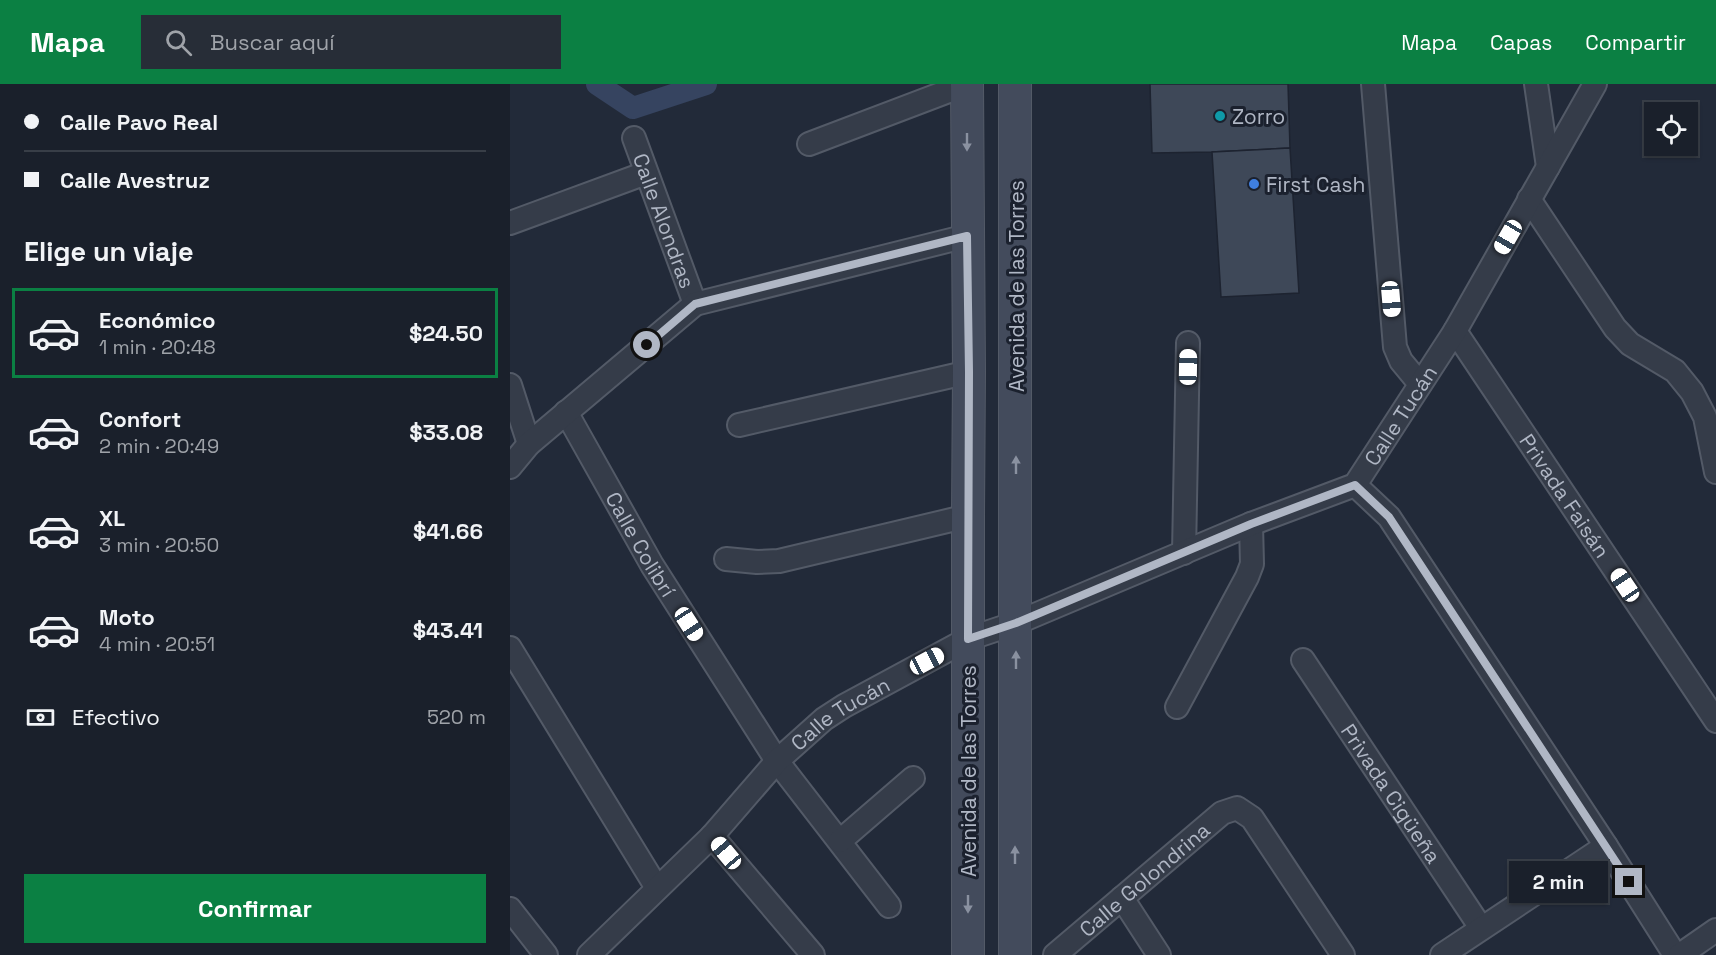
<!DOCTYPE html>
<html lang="es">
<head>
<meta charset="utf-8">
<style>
	body { margin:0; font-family:"Space Grotesk",sans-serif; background:#272d37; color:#f1f3f6; height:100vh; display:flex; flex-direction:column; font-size:22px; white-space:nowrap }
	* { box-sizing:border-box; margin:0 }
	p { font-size:20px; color:#9fa3a9 }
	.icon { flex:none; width:33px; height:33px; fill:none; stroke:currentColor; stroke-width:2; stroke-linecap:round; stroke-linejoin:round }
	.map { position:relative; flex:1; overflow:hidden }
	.side { display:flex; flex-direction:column; background:#1a202b; width:510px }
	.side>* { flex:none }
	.top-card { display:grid; align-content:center; height:132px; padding:0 24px; background:#1a202b }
	.controls { position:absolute; left:1134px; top:18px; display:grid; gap:12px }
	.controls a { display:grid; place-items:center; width:54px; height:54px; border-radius:0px; background:#1a202b; box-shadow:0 2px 4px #0004,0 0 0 2px #383e47; font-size:30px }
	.end { position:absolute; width:27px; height:27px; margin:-14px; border:8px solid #b0b7c5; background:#111; box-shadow:0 0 0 3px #111 }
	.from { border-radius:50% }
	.bubble { position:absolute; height:42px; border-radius:0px; background:#1a202b; box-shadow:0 2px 4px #0004,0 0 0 2px #383e47; font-size:20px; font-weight:700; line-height:42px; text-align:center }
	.car { position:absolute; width:18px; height:36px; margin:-18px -9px; border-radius:8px; box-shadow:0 0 4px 2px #0007; background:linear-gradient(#fff 24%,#345 0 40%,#fff 0 76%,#345 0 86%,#fff 0) }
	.top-card b { display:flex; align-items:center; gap:21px; height:57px; font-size:22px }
	.top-card b+b { border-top:2px solid #383e47 }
	.top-card i { width:15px; height:15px; background:#f1f3f6 }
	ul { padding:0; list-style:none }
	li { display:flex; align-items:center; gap:18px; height:90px; margin:0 12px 9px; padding:0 12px; border:3px solid transparent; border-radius:0px }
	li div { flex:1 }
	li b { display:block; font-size:22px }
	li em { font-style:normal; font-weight:700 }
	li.selected { border-color:#0b8043 }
	li>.icon { width:54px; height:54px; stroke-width:1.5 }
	h2 { padding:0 24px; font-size:27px; line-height:72px }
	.pay { display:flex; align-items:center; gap:15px; height:66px; padding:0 24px; font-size:22px }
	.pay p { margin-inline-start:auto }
	.button { display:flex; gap:12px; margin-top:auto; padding:12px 24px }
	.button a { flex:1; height:69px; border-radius:0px; background:#0b8043; color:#fff; font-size:24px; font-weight:700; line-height:69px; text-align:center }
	header { display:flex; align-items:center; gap:36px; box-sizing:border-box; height:84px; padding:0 30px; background:#0b8043; color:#fff }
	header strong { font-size:28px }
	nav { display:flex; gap:33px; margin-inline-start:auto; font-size:21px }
	.search { width:420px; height:54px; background:#272d37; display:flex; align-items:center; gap:15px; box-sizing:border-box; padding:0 21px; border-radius:0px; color:#9fa3a9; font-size:22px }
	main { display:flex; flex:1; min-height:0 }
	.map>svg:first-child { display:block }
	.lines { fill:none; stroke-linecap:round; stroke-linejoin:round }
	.canal { stroke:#364460; stroke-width:22 }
	.building { fill:#3e4858; stroke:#1d2330; stroke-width:1.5 }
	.minor-casing { stroke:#535a67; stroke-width:26 }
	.secondary-casing { stroke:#535a67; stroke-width:34 }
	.minor { stroke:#353c49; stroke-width:22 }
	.secondary { stroke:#434b5c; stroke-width:32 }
	.oneway { fill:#8a91a0 }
	.route { stroke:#b0b7c5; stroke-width:8 }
	.culture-dot { fill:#0f9aa8; stroke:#1b212e; stroke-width:2 }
	.shop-dot { fill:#3f7fe0; stroke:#1b212e; stroke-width:2 }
	.labels { text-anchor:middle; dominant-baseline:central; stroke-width:6; stroke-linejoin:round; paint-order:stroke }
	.poi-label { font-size:21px; fill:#b0b7c5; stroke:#1b212e; text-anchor:start }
	.street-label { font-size:21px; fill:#b0b7c5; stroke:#1b212e }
</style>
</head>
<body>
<header>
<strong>Mapa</strong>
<div class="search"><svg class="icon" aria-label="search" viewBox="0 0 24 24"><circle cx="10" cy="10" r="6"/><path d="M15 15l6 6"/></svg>Buscar aquí</div>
<nav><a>Mapa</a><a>Capas</a><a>Compartir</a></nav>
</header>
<main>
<section class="side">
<div class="top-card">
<b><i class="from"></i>Calle Pavo Real</b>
<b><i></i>Calle Avestruz</b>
</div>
<h2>Elige un viaje</h2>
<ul>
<li class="selected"><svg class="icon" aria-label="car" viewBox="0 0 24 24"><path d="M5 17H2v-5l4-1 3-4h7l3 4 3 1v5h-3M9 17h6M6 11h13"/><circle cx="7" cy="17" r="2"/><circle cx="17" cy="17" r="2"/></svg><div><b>Económico</b><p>1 min · 20:48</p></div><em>$24.50</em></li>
<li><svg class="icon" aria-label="car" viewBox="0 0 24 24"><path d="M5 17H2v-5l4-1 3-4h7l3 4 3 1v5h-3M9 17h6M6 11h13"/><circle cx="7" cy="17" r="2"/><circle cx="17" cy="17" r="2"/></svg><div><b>Confort</b><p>2 min · 20:49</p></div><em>$33.08</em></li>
<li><svg class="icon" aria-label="car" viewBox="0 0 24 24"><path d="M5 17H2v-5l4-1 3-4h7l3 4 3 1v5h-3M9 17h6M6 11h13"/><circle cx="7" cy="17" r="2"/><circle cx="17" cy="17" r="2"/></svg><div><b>XL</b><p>3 min · 20:50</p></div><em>$41.66</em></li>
<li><svg class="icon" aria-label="car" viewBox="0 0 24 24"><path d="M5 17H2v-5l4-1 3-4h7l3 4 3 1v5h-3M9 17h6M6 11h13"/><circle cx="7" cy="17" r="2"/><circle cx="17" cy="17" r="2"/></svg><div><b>Moto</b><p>4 min · 20:51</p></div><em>$43.41</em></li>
</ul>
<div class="pay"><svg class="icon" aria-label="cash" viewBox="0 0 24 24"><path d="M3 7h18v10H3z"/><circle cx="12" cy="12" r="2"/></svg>Efectivo<p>520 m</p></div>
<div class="button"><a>Confirmar</a></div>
</section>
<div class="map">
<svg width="1206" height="871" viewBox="0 0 1206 871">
	<rect width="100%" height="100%" fill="#222a39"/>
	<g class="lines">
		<path class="canal" d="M87 0 123 24 196 0"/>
	</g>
	<g class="building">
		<path d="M640 0H778L780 64 702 68 642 69Z"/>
		<path d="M780 64 789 209 711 213 702 68Z"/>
	</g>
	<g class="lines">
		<defs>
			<g id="minor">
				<path d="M863 0 885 263 891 277 910 300"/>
				<path d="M1026 0 1038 83"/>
				<path id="s1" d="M124 54 185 220"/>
				<path d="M299 60 457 0"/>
				<path d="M1019 115 1105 244 1120 260 1165 287 1182 308 1195 333 1206 388"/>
				<path d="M0 139 136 89"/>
				<path id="s2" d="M945 247 1206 637"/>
				<path d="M0 301 19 360"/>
				<path id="s3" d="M56 328 142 481 267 677 379 822"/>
				<path d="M229 341 459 288"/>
				<path d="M0 383 19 360 185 220 457 152"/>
				<path d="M845 401 879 433 1096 762 1165 871"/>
				<path d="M674 469 678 259"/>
				<path d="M216 475 247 478 269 477 458 432"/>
				<path d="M0 564 147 804"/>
				<path id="s4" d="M793 576 971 844"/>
				<path d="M667 623 737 493 742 480 741 440"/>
				<path d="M202 752 303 871"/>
				<path d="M330 757 403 694"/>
				<path d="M612 814 649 871"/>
				<path d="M0 825 36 871"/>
				<path id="s5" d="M79 871 202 752 267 677 314 635 334 622 458 555 506 539 741 440 845 401 945 247 1085 0"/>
				<path id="s6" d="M545 871 712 729 727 724 742 734 833 871"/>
				<path d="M932 871 1096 762"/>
				<path d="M1170 871 1206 846"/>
			</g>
			<g id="secondary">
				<path d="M457 0 459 288 458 432V871"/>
				<path d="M505 871V0"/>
			</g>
		</defs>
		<use href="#minor" class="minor-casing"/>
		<use href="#secondary" class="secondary-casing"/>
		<use href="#minor" class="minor"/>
		<use href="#secondary" class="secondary"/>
	</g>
	<defs><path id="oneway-solid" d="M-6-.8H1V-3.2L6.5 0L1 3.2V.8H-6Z" transform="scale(1.5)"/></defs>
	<g class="oneway">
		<use href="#oneway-solid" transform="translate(457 58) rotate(90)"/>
		<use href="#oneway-solid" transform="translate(506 381) rotate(-90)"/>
		<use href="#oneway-solid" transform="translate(506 576) rotate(-90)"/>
		<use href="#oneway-solid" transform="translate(505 771) rotate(-90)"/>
		<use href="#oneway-solid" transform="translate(458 820) rotate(90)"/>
	</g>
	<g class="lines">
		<path class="route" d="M137 261 185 220 457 152 459 288 458 555 506 539 741 440 845 401 879 433 1119 798"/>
	</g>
	<circle class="culture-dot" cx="710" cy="32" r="6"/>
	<circle class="shop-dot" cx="744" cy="100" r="6"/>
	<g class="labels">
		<g class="poi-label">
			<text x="722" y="32">Zorro</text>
			<text x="756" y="100">First Cash</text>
		</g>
		<g class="street-label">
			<text stroke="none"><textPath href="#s1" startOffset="88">Calle Alondras</textPath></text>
			<text transform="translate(506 202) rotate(-90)">Avenida de las Torres</text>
			<text stroke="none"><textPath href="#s5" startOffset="998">Calle Tucán</textPath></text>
			<text stroke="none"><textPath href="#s2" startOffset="198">Privada Faisán</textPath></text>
			<text stroke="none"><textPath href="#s3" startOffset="152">Calle Colibrí</textPath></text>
			<text stroke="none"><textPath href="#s5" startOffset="350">Calle Tucán</textPath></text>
			<text transform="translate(458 687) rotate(-90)">Avenida de las Torres</text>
			<text stroke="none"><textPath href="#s4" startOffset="160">Privada Cigüeña</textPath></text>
			<text stroke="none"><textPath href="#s6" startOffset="117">Calle Golondrina</textPath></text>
		</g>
	</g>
</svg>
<div class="controls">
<a><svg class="icon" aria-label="locate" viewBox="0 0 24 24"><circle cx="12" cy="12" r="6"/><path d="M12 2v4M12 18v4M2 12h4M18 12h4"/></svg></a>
</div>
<i class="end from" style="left:137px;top:261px"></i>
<i class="end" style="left:1119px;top:798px"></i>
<div class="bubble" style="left:999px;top:777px;width:99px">2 min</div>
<i class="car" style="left:998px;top:153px;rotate:210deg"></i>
<i class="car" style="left:881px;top:215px;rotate:175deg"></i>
<i class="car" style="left:678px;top:283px;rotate:1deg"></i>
<i class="car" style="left:1115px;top:501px;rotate:326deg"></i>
<i class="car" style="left:179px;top:540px;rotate:147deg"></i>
<i class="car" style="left:417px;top:577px;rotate:62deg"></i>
<i class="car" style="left:216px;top:769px;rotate:320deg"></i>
</div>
</main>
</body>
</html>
